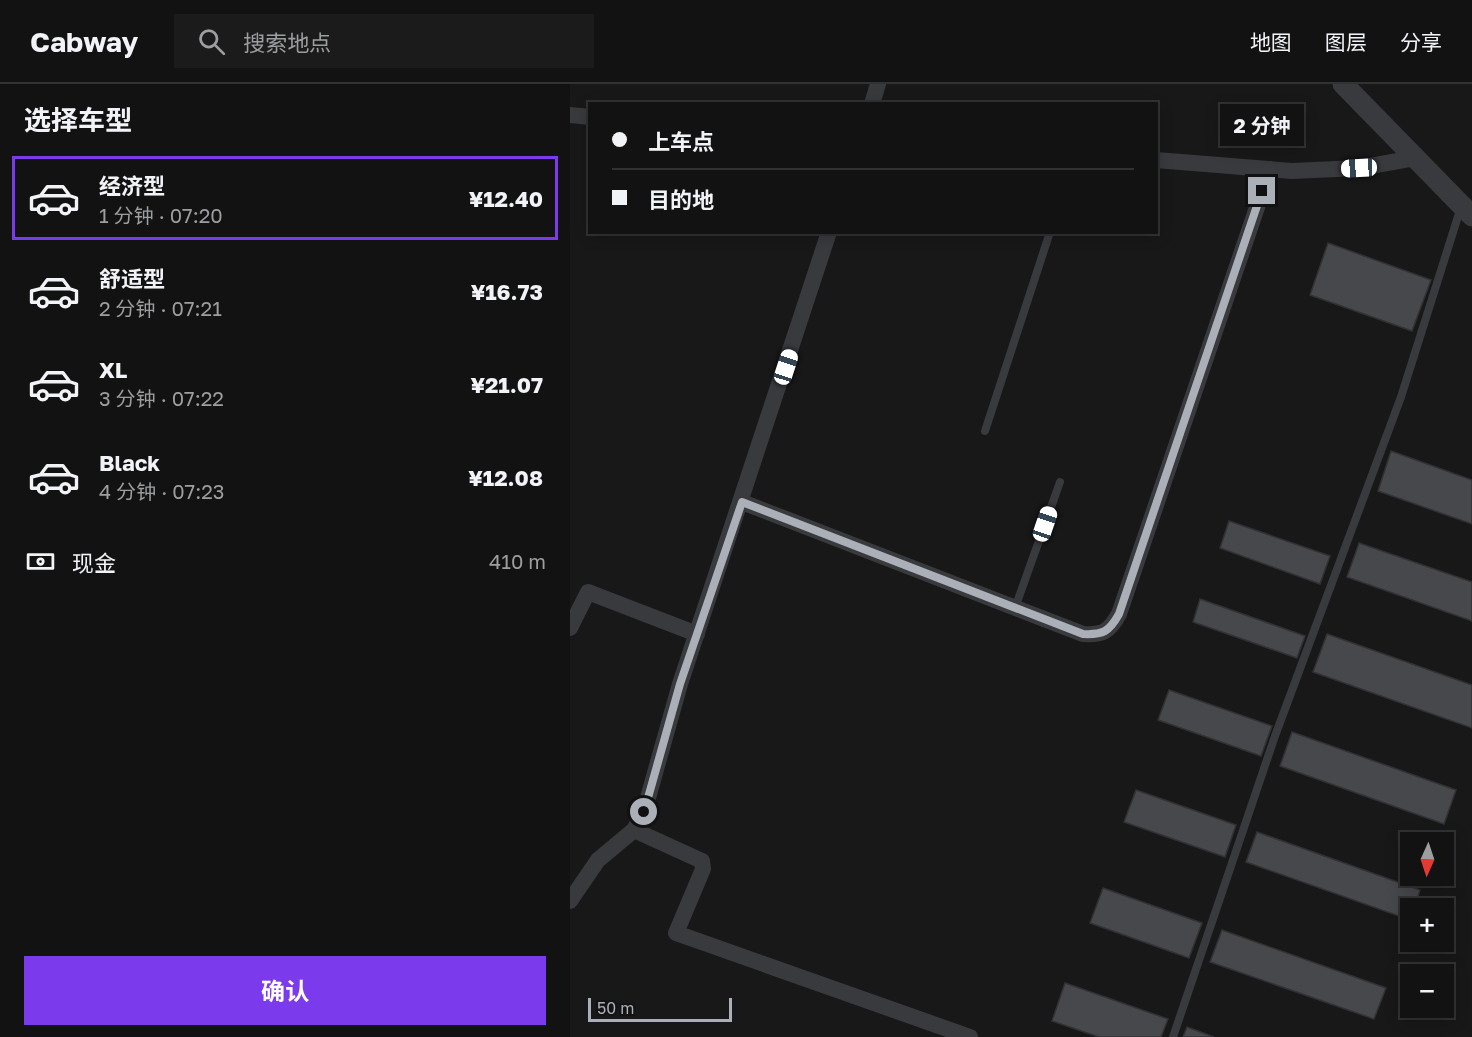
<!DOCTYPE html>
<html lang="zh">
<head>
<meta charset="utf-8">
<style>
	body { margin:0; font-family:"Golos Text","Noto Sans SC",sans-serif; background:#1b1b1c; color:#f1f3f6; height:100vh; display:flex; flex-direction:column; font-size:22px; white-space:nowrap }
	* { box-sizing:border-box; margin:0 }
	p { font-size:20px; color:#9c9ea0 }
	.icon { flex:none; width:33px; height:33px; fill:none; stroke:currentColor; stroke-width:2; stroke-linecap:round; stroke-linejoin:round }
	.map { position:relative; flex:1; overflow:hidden }
	.panel { display:flex; flex-direction:column; background:#121213; width:570px }
	.panel>* { flex:none }
	.banner { position:absolute; left:18px; top:18px; width:570px; height:132px; border-radius:0px; box-shadow:0 3px 15px #0003,0 0 0 2px #313233; display:grid; align-content:center; height:132px; padding:0 24px; background:#121213 }
	.needle { width:39px; rotate:183deg }
	.fabs { position:absolute; left:830px; top:748px; display:grid; gap:12px }
	.fabs a { display:grid; place-items:center; width:54px; height:54px; border-radius:0px; background:#121213; box-shadow:0 3px 15px #0003,0 0 0 2px #313233; font-size:30px }
	.scale { position:absolute; left:18px; bottom:15px; width:144px; box-sizing:border-box; padding-left:6px; border:3px solid #abb0b8; border-top:0; font-size:16px; line-height:21px; white-space:nowrap; color:#abb0b8; -webkit-text-stroke:4px #131314; paint-order:stroke }
	.end { position:absolute; width:27px; height:27px; margin:-14px; border:8px solid #abb0b8; background:#111; box-shadow:0 0 0 3px #111 }
	.from { border-radius:50% }
	.bubble { position:absolute; height:42px; border-radius:0px; background:#121213; box-shadow:0 3px 15px #0003,0 0 0 2px #313233; font-size:20px; font-weight:700; line-height:42px; text-align:center }
	.car { position:absolute; width:18px; height:36px; margin:-18px -9px; border-radius:8px; box-shadow:0 0 4px 2px #0007; background:linear-gradient(#fff 24%,#345 0 40%,#fff 0 76%,#345 0 86%,#fff 0) }
	.banner b { display:flex; align-items:center; gap:21px; height:57px; font-size:22px }
	.banner b+b { border-top:2px solid #313233 }
	.banner i { width:15px; height:15px; background:#f1f3f6 }
	ul { padding:0; list-style:none }
	li { display:flex; align-items:center; gap:18px; height:84px; margin:0 12px 9px; padding:0 12px; border:3px solid transparent; border-radius:0px }
	li div { flex:1 }
	li b { display:block; font-size:22px }
	li em { font-style:normal; font-weight:700 }
	li.on { border-color:#7c3aed }
	li>.icon { width:54px; height:54px; stroke-width:1.5 }
	h2 { padding:0 24px; font-size:27px; line-height:72px }
	.pay { display:flex; align-items:center; gap:15px; height:66px; padding:0 24px; font-size:22px }
	.pay p { margin-inline-start:auto }
	.button { display:flex; gap:12px; margin-top:auto; padding:12px 24px }
	.button a { flex:1; height:69px; border-radius:0px; background:#7c3aed; color:#fff; font-size:24px; font-weight:700; line-height:69px; text-align:center }
	header { display:flex; align-items:center; gap:36px; box-sizing:border-box; height:84px; padding:0 30px; background:#121213; border-bottom:2px solid #313233 }
	header strong { font-size:28px }
	nav { display:flex; gap:33px; margin-inline-start:auto; font-size:21px }
	.search { width:420px; height:54px; background:#1b1b1c; display:flex; align-items:center; gap:15px; box-sizing:border-box; padding:0 21px; border-radius:0px; color:#9c9ea0; font-size:22px }
	main { display:flex; flex:1; min-height:0 }
	.map>svg:first-child { display:block }
	.building { fill:#47484c; stroke:#323235; stroke-width:1.5 }
	.lines { fill:none; stroke-linecap:round; stroke-linejoin:round }
	.service { stroke:#393a3e; stroke-width:8 }
	.minor { stroke:#393a3e; stroke-width:16 }
	.tertiary { stroke:#393a3e; stroke-width:21 }
	.route { stroke:#abb0b8; stroke-width:8 }
</style>
</head>
<body>
<header>
<strong>Cabway</strong>
<div class="search"><svg class="icon" aria-label="search" viewBox="0 0 24 24"><circle cx="10" cy="10" r="6"/><path d="M15 15l6 6"/></svg>搜索地点</div>
<nav><a>地图</a><a>图层</a><a>分享</a></nav>
</header>
<main>
<section class="panel">
<h2>选择车型</h2>
<ul>
<li class="on"><svg class="icon" aria-label="car" viewBox="0 0 24 24"><path d="M5 17H2v-5l4-1 3-4h7l3 4 3 1v5h-3M9 17h6M6 11h13"/><circle cx="7" cy="17" r="2"/><circle cx="17" cy="17" r="2"/></svg><div><b>经济型</b><p>1 分钟 · 07:20</p></div><em>¥12.40</em></li>
<li><svg class="icon" aria-label="car" viewBox="0 0 24 24"><path d="M5 17H2v-5l4-1 3-4h7l3 4 3 1v5h-3M9 17h6M6 11h13"/><circle cx="7" cy="17" r="2"/><circle cx="17" cy="17" r="2"/></svg><div><b>舒适型</b><p>2 分钟 · 07:21</p></div><em>¥16.73</em></li>
<li><svg class="icon" aria-label="car" viewBox="0 0 24 24"><path d="M5 17H2v-5l4-1 3-4h7l3 4 3 1v5h-3M9 17h6M6 11h13"/><circle cx="7" cy="17" r="2"/><circle cx="17" cy="17" r="2"/></svg><div><b>XL</b><p>3 分钟 · 07:22</p></div><em>¥21.07</em></li>
<li><svg class="icon" aria-label="car" viewBox="0 0 24 24"><path d="M5 17H2v-5l4-1 3-4h7l3 4 3 1v5h-3M9 17h6M6 11h13"/><circle cx="7" cy="17" r="2"/><circle cx="17" cy="17" r="2"/></svg><div><b>Black</b><p>4 分钟 · 07:23</p></div><em>¥12.08</em></li>
</ul>
<div class="pay"><svg class="icon" aria-label="cash" viewBox="0 0 24 24"><path d="M3 7h18v10H3z"/><circle cx="12" cy="12" r="2"/></svg>现金<p>410 m</p></div>
<div class="button"><a>确认</a></div>
</section>
<div class="map">
<svg width="902" height="953" viewBox="0 0 902 953">
	<rect width="100%" height="100%" fill="#181819"/>
	<g class="building">
		<path d="M758 159 861 196 842 247 740 211Z"/>
		<path d="M821 367 902 396V440L808 407Z"/>
		<path d="M659 437 760 472 750 500 650 464Z"/>
		<path d="M789 459 902 498V537L777 493Z"/>
		<path d="M630 515 735 552 727 574 623 538Z"/>
		<path d="M757 550 902 601V644L743 588Z"/>
		<path d="M599 606 702 642 691 672 588 636Z"/>
		<path d="M722 648 886 706 874 740 710 682Z"/>
		<path d="M566 706 666 741 655 773 554 738Z"/>
		<path d="M687 748 850 806 844 825H840V836L676 778Z"/>
		<path d="M533 804 632 839 619 874 520 839Z"/>
		<path d="M652 846 816 904 804 935 640 878Z"/>
		<path d="M495 899 598 935 591 953H529L482 937Z"/>
		<path d="M617 943 644 953H613Z"/>
	</g>
	<g class="lines">
		<g class="service">
			<path d="M415 347 480 148"/>
			<path d="M445 524 490 398"/>
			<path d="M603 953 705 652 831 313 891 123"/>
		</g>
		<g class="minor">
			<path d="M302 20 308 0"/>
			<path d="M0 31 20 33"/>
			<path d="M586 76 722 87 789 84 845 74"/>
			<path d="M172 418 513 550C533 551 539 548 549 530L700 85"/>
			<path d="M0 544 18 508 127 550"/>
			<path d="M64 746 132 777 133 785 106 849 400 953"/>
			<path d="M0 817 28 776 64 746 74 728 110 600 259 148"/>
		</g>
		<path class="tertiary" d="M773 0 902 132"/>
	</g>
	<g class="lines">
		<path class="route" d="M74 728 110 600 172 418 513 550C533 551 539 548 549 530L692 107"/>
	</g>
</svg>
<div class="fabs">
<a><svg class="needle" viewBox="-14 -14 28 28"><path d="M0-13l5 13h-10z" fill="#e53935"/><path d="M0 13l5-13h-10z" fill="#9c9ea0"/></svg></a>
<a>+</a>
<a>−</a>
</div>
<div class="scale">50 m</div>
<i class="end from" style="left:74px;top:728px"></i>
<i class="end" style="left:692px;top:107px"></i>
<div class="bubble" style="left:650px;top:20px;width:84px">2 分钟</div>
<i class="car" style="left:789px;top:84px;rotate:267deg"></i>
<i class="car" style="left:216px;top:283px;rotate:18deg"></i>
<i class="car" style="left:475px;top:440px;rotate:19deg"></i>
<div class="banner">
<b><i class="from"></i>上车点</b>
<b><i></i>目的地</b>
</div>
</div>
</main>
</body>
</html>
